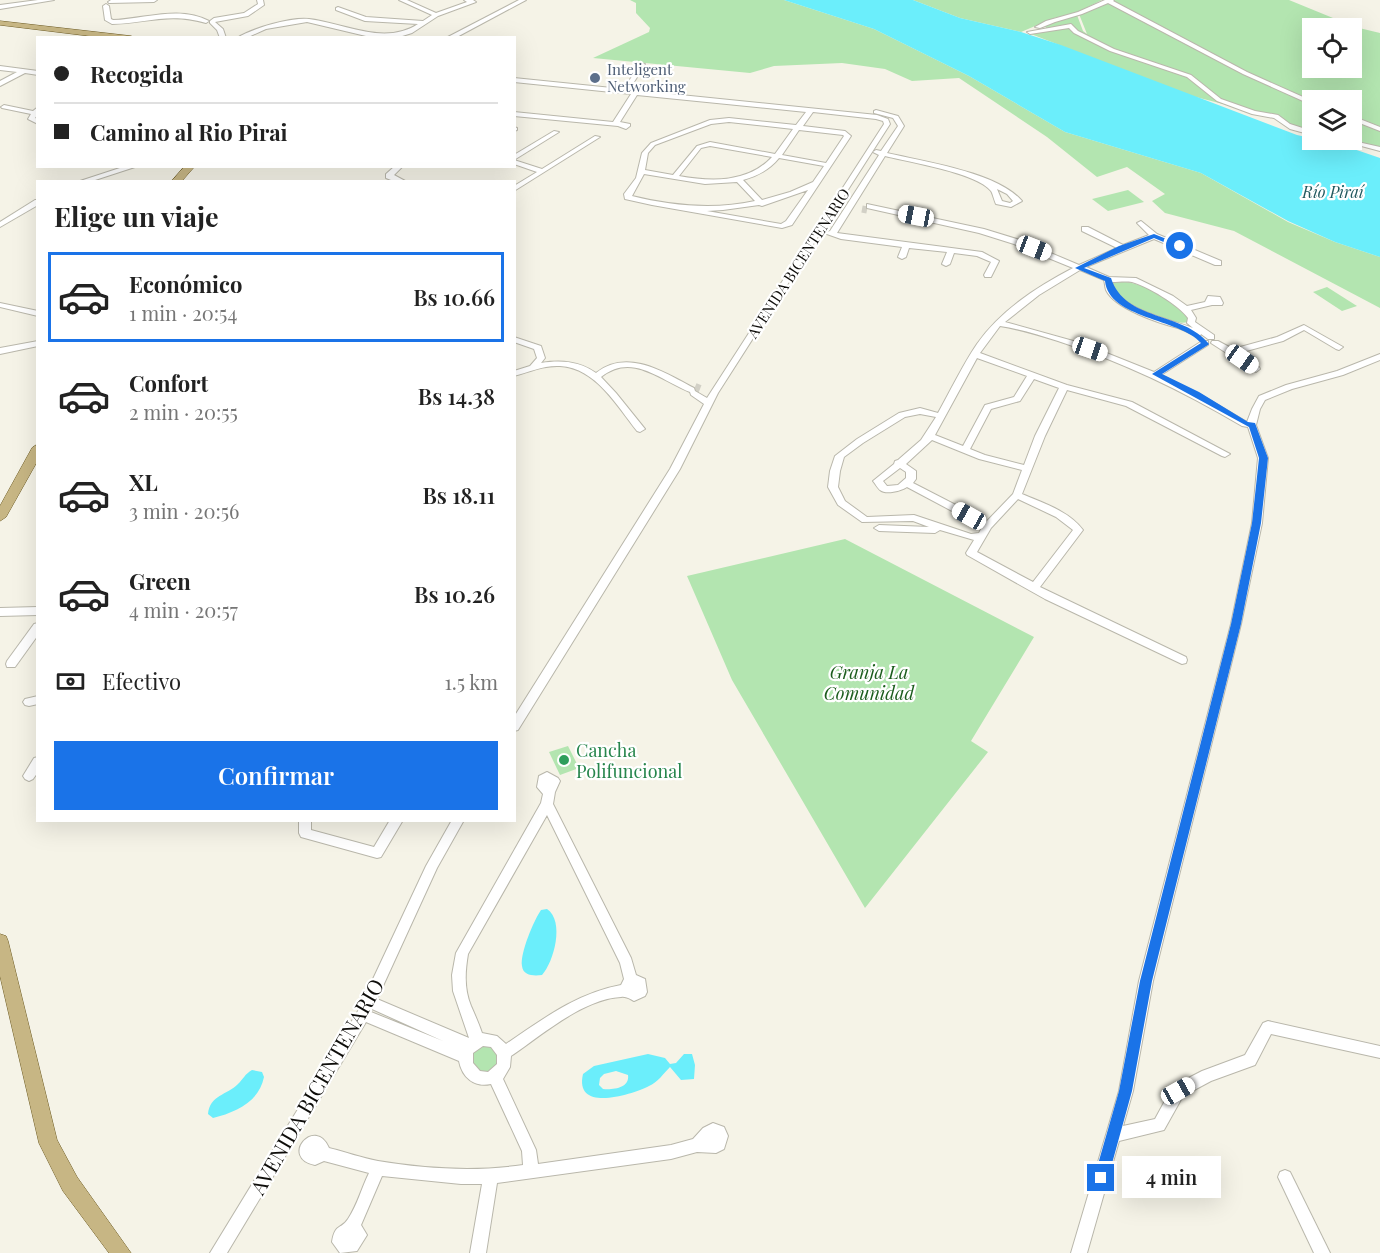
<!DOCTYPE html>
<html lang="es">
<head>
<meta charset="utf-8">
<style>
	body { margin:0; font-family:"Playfair Display",serif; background:#f2f2f2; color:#222; height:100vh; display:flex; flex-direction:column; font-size:22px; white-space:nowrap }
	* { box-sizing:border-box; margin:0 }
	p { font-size:20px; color:#767676 }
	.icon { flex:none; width:33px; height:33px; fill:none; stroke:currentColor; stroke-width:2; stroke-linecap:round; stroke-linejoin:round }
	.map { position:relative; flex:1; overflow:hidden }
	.details { position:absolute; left:36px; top:180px; width:480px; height:642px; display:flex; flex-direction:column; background:#fff; border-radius:0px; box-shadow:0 6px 24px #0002 }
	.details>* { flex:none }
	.guide { position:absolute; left:36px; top:36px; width:480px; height:132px; border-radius:0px; box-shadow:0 6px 24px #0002; display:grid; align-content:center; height:132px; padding:0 18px; background:#fff }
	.controls { position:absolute; left:1302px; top:18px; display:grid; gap:12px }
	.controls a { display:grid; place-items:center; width:60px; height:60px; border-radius:0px; background:#fff; box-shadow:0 6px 24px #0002; font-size:30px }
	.end { position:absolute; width:27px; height:27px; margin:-14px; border:8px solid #1a73e8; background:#fff; box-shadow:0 0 0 3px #fff }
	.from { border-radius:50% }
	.bubble { position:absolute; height:42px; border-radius:0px; background:#fff; box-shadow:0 6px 24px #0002; font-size:20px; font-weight:600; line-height:42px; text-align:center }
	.car { position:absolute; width:18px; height:36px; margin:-18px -9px; border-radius:8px; box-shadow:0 0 4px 2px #0007; background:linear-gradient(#fff 24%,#345 0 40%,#fff 0 76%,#345 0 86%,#fff 0) }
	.guide b { display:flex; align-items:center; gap:21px; height:57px; font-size:22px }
	.guide b+b { border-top:2px solid #e0e0e0 }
	.guide i { width:15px; height:15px; background:#222 }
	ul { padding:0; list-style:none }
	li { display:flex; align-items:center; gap:18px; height:90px; margin:0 12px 9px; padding:0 6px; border:3px solid transparent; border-radius:0px }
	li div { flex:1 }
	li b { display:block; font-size:22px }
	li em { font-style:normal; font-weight:600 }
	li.current { border-color:#1a73e8 }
	li>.icon { width:54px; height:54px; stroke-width:1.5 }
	h2 { padding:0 18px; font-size:27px; line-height:72px }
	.pay { display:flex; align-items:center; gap:15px; height:66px; padding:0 18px; font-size:22px }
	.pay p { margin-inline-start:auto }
	.action { display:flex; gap:12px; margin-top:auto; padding:12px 18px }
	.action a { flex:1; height:69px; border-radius:0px; background:#1a73e8; color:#fff; font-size:24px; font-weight:600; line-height:69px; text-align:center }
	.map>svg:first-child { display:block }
	.green { fill:#b3e5b0; fill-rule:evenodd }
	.water { fill:#6beefb; fill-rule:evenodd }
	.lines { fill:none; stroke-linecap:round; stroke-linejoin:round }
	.minor-tunnel-far1 { stroke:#d2d0c6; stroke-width:7; stroke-dasharray:7 3; stroke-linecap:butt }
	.minor-tunnel { stroke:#d2d0c6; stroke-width:8; stroke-dasharray:8 4.5; stroke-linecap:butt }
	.minor-casing { stroke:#b9b7ab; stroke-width:2 }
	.major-casing { stroke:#6e5c24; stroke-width:1 }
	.minor { fill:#fff; fill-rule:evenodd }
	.major { fill:#c7b684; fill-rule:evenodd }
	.route { fill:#1a73e8 }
	.service-dot { fill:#5c6f8a; stroke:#fff; stroke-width:2 }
	.leisure-dot { fill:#2e9e5b; stroke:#fff; stroke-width:2 }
	.labels { text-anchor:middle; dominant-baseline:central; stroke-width:4.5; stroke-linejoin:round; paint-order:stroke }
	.far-service-label { font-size:15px; fill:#4e5e75; stroke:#fff; text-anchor:start }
	.far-street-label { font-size:15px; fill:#0e0d0a; stroke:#fff }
	.far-water-label { font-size:16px; font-style:italic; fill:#21595f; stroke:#fff }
	.park-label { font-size:18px; font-style:italic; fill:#1b5c1c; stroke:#fff }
	.leisure-label { font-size:18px; fill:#27864d; stroke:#fff; text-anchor:start }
	.near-street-label { font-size:21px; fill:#0e0d0a; stroke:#fff }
</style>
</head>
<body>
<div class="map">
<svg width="1380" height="1253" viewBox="0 0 1380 1253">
	<rect width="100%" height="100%" fill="#f5f3e7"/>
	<g class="green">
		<path d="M630 0H784L874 29 969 76 1065 132 1201 173 1288 222 1335 242 1380 257V308L1234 231 1165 213 1152 201 1165 194 1127 167 1097 177 1047 137 959 78 912 81 885 69 842 63 774 66 750 73 593 58 649 32 650 28 636 13V3Z"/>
		<path d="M913 0H1102L1076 13 1054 18 1021 32 960 18Z"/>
		<path d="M1113 0H1289L1355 27 1380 33V128L1352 118V100L1312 102 1263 80 1110 1ZM1312 28H1352V68H1312Z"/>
		<path d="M1108 2 1247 75 1312 103V133L1296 129 1278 116 1255 113 1220 100 1208 88 1188 76 1223 104 1188 95 1031 34 1046 28 1045 25 1077 15 1083 31 1087 34 1079 14Z"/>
		<path d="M1352 119 1380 130V147L1345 140H1352Z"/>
		<path d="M1128 190 1144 202 1108 211 1092 199Z"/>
		<path d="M1113 281C1144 281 1166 297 1188 317V322C1174 327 1128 307 1118 295 1114 292 1112 287 1110 283Z"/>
		<path d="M1327 287 1357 306 1342 311 1313 292Z"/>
		<path d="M845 539 1034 637 971 741 988 752 865 908 732 680 687 576Z"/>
		<path d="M568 746 579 768 560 775 549 752Z"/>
		<path d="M479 1045H495L502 1062 484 1076 468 1058Z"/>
	</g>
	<g class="water">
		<path d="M784 0H913L960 18 1021 32 1061 45 1297 135 1342 145 1380 158V257L1335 242 1288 221 1201 173 1065 132 969 76 874 29Z"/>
		<path d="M547 909C565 921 554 962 542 975 534 976 523 976 522 966 520 953 534 920 541 910Z"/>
		<path d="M648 1054 665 1058 670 1064 676 1063 684 1054H692L695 1065 694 1079 681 1080 670 1067C664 1073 657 1083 649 1086 631 1095 574 1113 583 1074L594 1066ZM616 1071 628 1075C630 1088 613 1090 603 1089L599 1085 600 1078 604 1074Z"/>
		<path d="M252 1070 262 1072 264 1077C259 1102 236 1112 213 1118L208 1114C210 1095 227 1095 238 1084 243 1079 245 1074 252 1070Z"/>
	</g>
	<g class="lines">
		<path class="minor-tunnel-far1" d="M862 209 867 210"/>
		<path class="minor-tunnel" d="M695 387 700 389"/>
		<defs>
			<g id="minor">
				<path d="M38 0H54L0 9V5Z"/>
				<path d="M111 0H157L154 2 109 3 108 2Z"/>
				<path d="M257 0H263L264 5 248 16 215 22 223 29 226 38H220L217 30 210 23V21L214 18 244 13 258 4Z"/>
				<path d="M399 0H407L436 13 467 2 464 0H473L476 2 438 16 412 33 399 37 366 36 307 22 266 29 246 38H237C253 28 291 17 309 19 344 23 384 46 418 24L365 21 336 10V8L338 7 366 17 423 21 432 15Z"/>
				<path d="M519 0H526L455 38H446Z"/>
				<path d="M1105 0H1114L1113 1 1247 72 1312 101V105L1243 74 1108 3 1082 14 1055 22 1040 28 1035 27 1046 21 1078 12Z"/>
				<path d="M106 4 109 6 111 19 113 20C144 19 180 5 209 21L206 23C169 12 148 23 112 24L105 20 103 6Z"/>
				<path d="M1071 24 1078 31 1114 49 1191 75 1221 99 1255 111 1278 115 1290 124 1312 131V135L1290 129 1274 118 1252 114 1217 101 1187 77 1110 51 1074 33 1069 28 1030 34 1027 32Z"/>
				<path d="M640 63 645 64 631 87H627L626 86Z"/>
				<path d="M0 66 38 71V75L25 73 0 86V81L17 72 0 70Z"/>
				<path d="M514 78 877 115 888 119 890 124 718 393 680 469 518 730 514 731V717L670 469 704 404 691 395 690 392C660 380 632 352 601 377L616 393 645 429 640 432 637 431C617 406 596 368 560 366 544 365 529 372 514 376V371L530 366 537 358 534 349 514 342V337L541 346 545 358 541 363C561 360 579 361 596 373 627 348 664 372 694 388L695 391 707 398 884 124 883 121 876 119 813 112 803 126 845 131 851 136 792 225 782 228 652 205 625 199 624 194 636 178 642 153 651 143 710 120 729 118 796 125 806 112 637 95 620 122 630 124V126L626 129 618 126 514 116V112L613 122 631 94 514 82ZM729 122 793 129 775 154 710 142 697 146 673 175 645 170 648 153 655 145 711 124ZM799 130 843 135 844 136 826 163 782 155ZM710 146 772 157C748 183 712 182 679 176L701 148ZM779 158 824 166 813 182 790 192 762 200 743 180C758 176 769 170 779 158ZM644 174 705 184 737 182 755 201C714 210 672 206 632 196ZM808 190 786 221 781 224 707 211 723 210 759 205 762 206Z"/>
				<path d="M4 105 33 111 38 107V114L35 118 38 119V124L28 119 31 114 2 108 1 107Z"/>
				<path d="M876 110 898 116 904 126 887 153C925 162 997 172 1022 201L1011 207 996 204C994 200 993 194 991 191 977 173 909 162 885 156L837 233 982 252 999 261 991 277H985L984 275 991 262 977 256 954 253 950 264 946 266 942 264 947 252 909 248 906 257 902 259 898 257 902 247 841 239 824 233 830 231 879 155 873 152 876 150 881 151 898 126 893 118 874 113V111ZM997 189 1007 194 1013 201 1010 203 1002 201Z"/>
				<path d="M1352 116 1380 127V131L1352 120Z"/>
				<path d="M514 127 517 128V130L514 131Z"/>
				<path d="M554 131 559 132 514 160V155Z"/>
				<path d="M595 136 600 137 514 191V186L537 172 514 164V160L542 169Z"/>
				<path d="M1339 140H1349L1380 147V151Z"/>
				<path d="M126 166H138L89 182H77Z"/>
				<path d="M395 166H403L394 175 407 182H396L386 178V174Z"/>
				<path d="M35 200H38V205L0 227V222Z"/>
				<path d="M867 204 984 229 1020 240 1079 265 1117 248 1082 231V227H1088L1123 245 1149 235 1137 223 1141 221 1157 234 1221 261V265H1215L1154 239 1086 267 1109 277 1136 278 1173 296 1187 306 1205 302 1208 296 1220 297 1223 303 1222 305H1212L1191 310 1196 318 1195 322 1214 335V339H1208L1201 334 1200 336C1192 336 1185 330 1178 328 1159 323 1115 309 1106 290 1105 287 1105 283 1104 280L1080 270 1039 295 1005 322 1084 344 1154 372 1202 341H1208V345L1161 375 1203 396 1247 422 1252 409 1259 396 1286 385 1337 371 1380 354V360L1343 375 1292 389 1265 400 1260 409 1256 425 1268 458 1262 523 1241 624 1153 981 1133 1091 1123 1126 1155 1119 1173 1086 1202 1071 1245 1055 1263 1023 1268 1021 1380 1046V1058L1271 1034 1255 1065 1211 1081 1183 1096 1164 1130 1119 1141 1087 1253H1071L1119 1091 1139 981 1231 624 1252 523 1258 458 1248 427 1242 426C1183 391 1123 362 1058 341 1039 335 1020 329 1000 326L980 353 1067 385 1132 402 1230 454 1225 457 1222 456 1126 406 1067 390 1045 436 1022 494C1043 503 1069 511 1083 530L1040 587 1186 657 1187 660 1186 663 1182 664 1045 599 967 555 966 553 974 540 940 530 935 533 879 531 874 528 879 525 929 527 913 521 862 522 838 505 828 487 830 471 835 456 857 439 899 413 920 408 938 413C951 390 962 366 977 344 1001 310 1037 287 1073 268L1014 244 979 233 867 208ZM1112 282C1118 282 1126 281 1132 282 1147 286 1179 305 1188 318L1187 323 1193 328C1170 319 1118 310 1112 282ZM977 358 1027 376 1014 397 985 405 963 446 935 435ZM1034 379 1059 388 1035 436 1024 465 985 455 970 449 991 409 1020 401ZM920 414 936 417 921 440 898 460 895 461 894 464 873 481C874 482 879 490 880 490 886 495 901 491 907 487L982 527 979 533 971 534 914 515 867 517 845 501 838 487 840 471 844 457 863 443 905 417ZM932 440 979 459 1022 470 1013 494 987 521 913 483 916 479V471L906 464ZM900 468 906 472V478L898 485 887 486 883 481ZM1018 499 1056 517 1073 530 1033 582 977 552 991 528Z"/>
				<path d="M0 303 38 311V316L0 307Z"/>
				<path d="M1304 325 1343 347 1339 350 1336 349 1304 330 1283 341 1239 353 1259 367 1260 369 1256 372 1211 343 1212 341H1218L1233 349 1277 337Z"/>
				<path d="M38 341V346L0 354V348Z"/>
				<path d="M38 607V615L0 616V608Z"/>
				<path d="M38 623V635L15 667H7L6 664 7 661 34 624Z"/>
				<path d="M38 696V704L29 706 25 705 23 702 25 699Z"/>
				<path d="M38 757V772L33 779 29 781 25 779 23 776 34 758Z"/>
				<path d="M547 772 558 778 560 781 555 792 553 804 631 958 636 975 645 979 647 992 645 996 634 1001C630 999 626 996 621 997 583 999 542 1035 511 1056L510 1067 503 1079 536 1150 538 1164 671 1145 693 1139 703 1128 713 1123 724 1127 728 1136 724 1149 716 1153 697 1152 671 1159 497 1183 486 1253H470L482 1184H461L382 1176 361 1225 367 1235 357 1251 340 1253 332 1242C335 1223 341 1230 348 1219 357 1206 362 1187 369 1173L324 1161 315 1165C279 1158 315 1115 329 1148 345 1152 362 1158 378 1161 426 1169 475 1172 523 1165L522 1151 491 1084C474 1088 462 1077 459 1061L366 1022 227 1253H210L358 1011 426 866 452 820H464L437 868 377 999 469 1038 453 991 452 975 456 953 541 803 543 794 537 787 539 776ZM547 815 620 963 624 979 621 985C577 993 543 1019 506 1044L497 1036 482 1033C479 1024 475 1015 471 1006 464 989 465 972 468 954ZM372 1009 443 1041 371 1012ZM483 1046 491 1047 497 1055V1064L488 1072 480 1071 473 1063V1053Z"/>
				<path d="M299 820H311V830L374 847 390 820H403L381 857 377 858 301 837 299 833Z"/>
				<path d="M1285 1170 1290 1172 1330 1253H1314L1278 1177 1280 1172Z"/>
			</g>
			<g id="major">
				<path d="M0 21 131 36 135 38H106L0 25Z"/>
				<path d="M185 166H195L181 182H171Z"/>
				<path d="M38 444V460L6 517 0 521V506L32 448Z"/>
				<path d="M0 934 6 936 8 941 57 1140 77 1177 131 1253H109L63 1191 39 1143 0 976Z"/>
			</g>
		</defs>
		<use href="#minor" class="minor-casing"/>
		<use href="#major" class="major-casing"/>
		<use href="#minor" class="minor"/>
		<use href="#major" class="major"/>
	</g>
	<path class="route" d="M1154 234 1184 246 1178 248 1154 238 1084 268 1111 278C1125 322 1183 311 1209 344L1208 345 1162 374 1199 392 1248 422 1255 423 1268 458 1261 523 1241 624 1152 981 1132 1091 1108 1178 1106 1182 1101 1184 1096 1182 1094 1178 1119 1091 1140 981 1231 624 1252 523 1259 458 1249 427 1152 374 1201 343C1179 318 1109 319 1105 281L1075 268 1119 246Z"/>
	<circle class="service-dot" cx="595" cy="78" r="6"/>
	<circle class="leisure-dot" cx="564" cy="760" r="6"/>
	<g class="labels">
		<g class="far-service-label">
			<text x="607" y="69">Inteligent<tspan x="607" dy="17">Networking</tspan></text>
		</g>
		<g class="far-street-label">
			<text transform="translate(798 263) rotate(-57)">AVENIDA BICENTENARIO</text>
		</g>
		<g class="far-water-label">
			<text x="1333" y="191">Río Piraí</text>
		</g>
		<g class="park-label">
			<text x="869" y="672">Granja La<tspan x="869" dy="21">Comunidad</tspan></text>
		</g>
		<g class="leisure-label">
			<text x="576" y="750">Cancha<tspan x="576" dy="21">Polifuncional</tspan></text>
		</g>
		<g class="near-street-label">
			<text transform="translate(316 1086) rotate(-60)">AVENIDA BICENTENARIO</text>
		</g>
	</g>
</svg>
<div class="controls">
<a><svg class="icon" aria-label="locate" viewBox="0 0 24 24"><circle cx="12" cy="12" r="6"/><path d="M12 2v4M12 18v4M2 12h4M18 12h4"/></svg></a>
<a><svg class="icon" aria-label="layers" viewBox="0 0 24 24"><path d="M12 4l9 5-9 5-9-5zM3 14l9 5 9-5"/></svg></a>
</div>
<i class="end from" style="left:1180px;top:246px"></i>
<i class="end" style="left:1101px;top:1178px"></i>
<div class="bubble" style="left:1122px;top:1156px;width:99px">4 min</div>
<i class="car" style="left:916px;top:216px;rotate:281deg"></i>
<i class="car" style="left:1034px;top:248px;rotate:111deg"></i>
<i class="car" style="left:1090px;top:349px;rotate:109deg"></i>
<i class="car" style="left:1242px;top:359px;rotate:125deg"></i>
<i class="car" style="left:969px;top:516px;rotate:299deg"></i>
<i class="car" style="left:1178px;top:1091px;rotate:61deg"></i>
<div class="guide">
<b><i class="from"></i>Recogida</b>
<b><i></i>Camino al Rio Pirai</b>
</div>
<section class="details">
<h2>Elige un viaje</h2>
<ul>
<li class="current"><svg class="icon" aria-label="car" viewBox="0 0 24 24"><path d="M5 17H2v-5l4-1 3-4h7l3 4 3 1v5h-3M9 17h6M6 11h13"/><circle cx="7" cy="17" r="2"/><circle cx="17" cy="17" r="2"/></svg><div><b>Económico</b><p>1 min · 20:54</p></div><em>Bs 10.66</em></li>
<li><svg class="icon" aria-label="car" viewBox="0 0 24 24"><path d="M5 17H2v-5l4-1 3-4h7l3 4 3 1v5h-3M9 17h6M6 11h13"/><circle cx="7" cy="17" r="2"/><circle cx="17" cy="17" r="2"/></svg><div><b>Confort</b><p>2 min · 20:55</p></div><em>Bs 14.38</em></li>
<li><svg class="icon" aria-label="car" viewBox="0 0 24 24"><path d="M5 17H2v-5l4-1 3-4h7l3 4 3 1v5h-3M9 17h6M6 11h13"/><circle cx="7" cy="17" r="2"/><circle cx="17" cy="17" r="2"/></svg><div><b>XL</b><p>3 min · 20:56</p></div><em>Bs 18.11</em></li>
<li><svg class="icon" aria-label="car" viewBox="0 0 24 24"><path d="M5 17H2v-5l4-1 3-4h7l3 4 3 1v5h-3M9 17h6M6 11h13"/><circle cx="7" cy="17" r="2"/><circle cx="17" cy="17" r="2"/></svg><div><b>Green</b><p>4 min · 20:57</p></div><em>Bs 10.26</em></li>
</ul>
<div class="pay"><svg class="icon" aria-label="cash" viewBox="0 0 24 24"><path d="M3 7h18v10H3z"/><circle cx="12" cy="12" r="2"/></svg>Efectivo<p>1.5 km</p></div>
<div class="action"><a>Confirmar</a></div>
</section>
</div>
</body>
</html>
